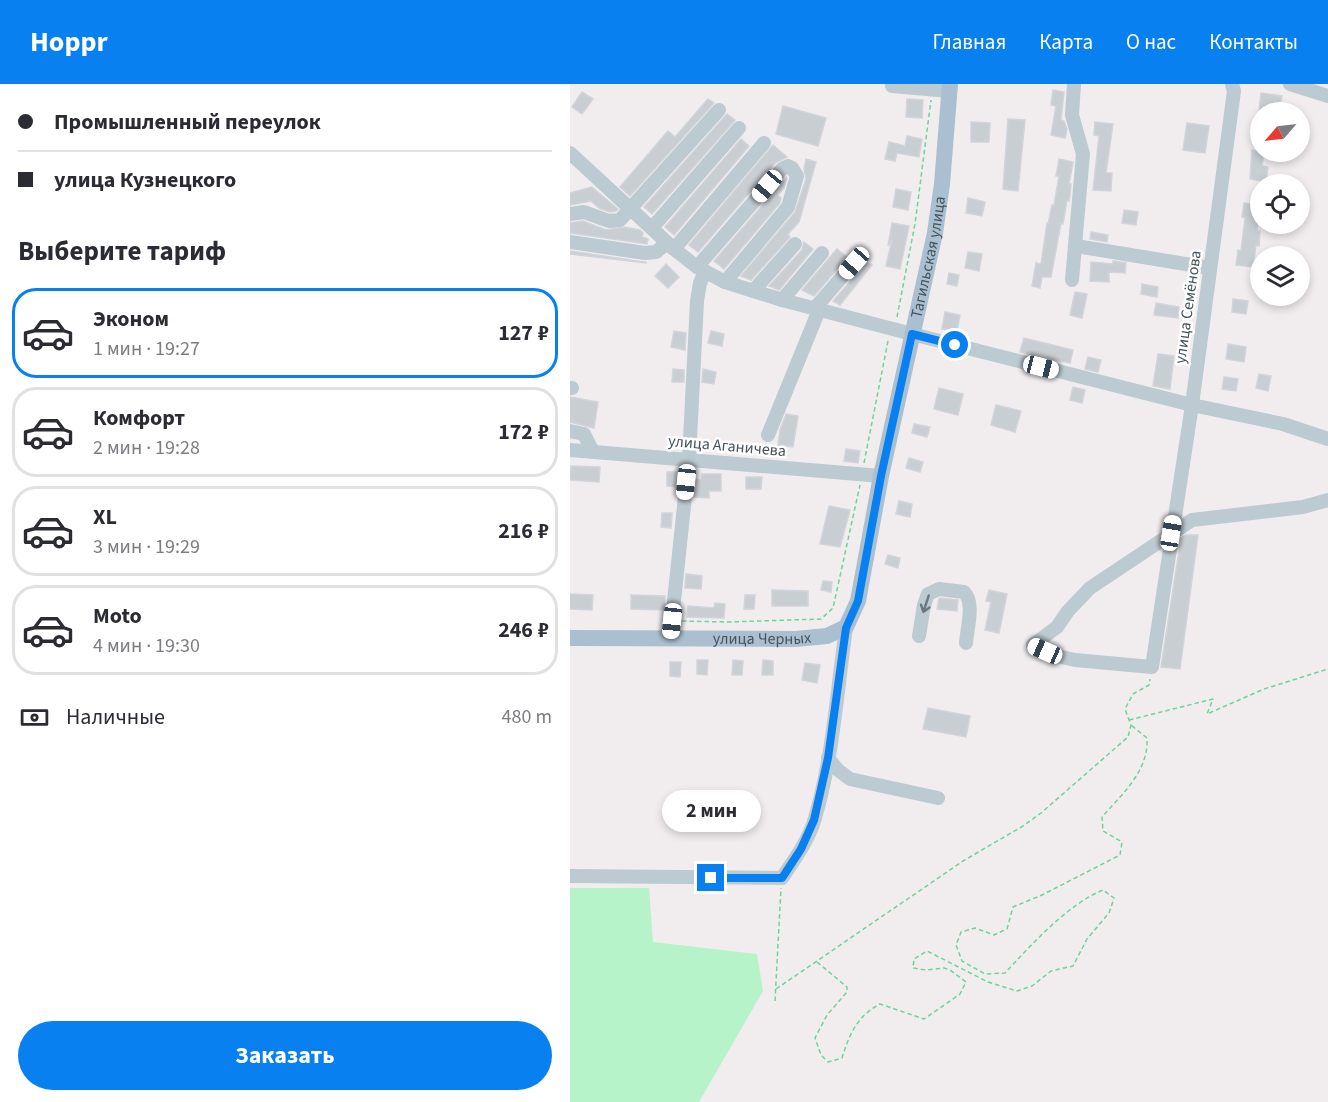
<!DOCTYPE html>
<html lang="ru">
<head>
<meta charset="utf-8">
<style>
	body { margin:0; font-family:"Source Sans 3",sans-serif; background:#f7f7f7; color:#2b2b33; height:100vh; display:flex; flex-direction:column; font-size:22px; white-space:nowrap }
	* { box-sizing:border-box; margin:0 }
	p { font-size:20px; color:#7c7c81 }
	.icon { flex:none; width:33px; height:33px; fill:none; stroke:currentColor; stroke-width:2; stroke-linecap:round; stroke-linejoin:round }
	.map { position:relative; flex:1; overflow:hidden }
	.side { display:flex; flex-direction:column; background:#fff; width:570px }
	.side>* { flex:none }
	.guide { display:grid; align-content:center; height:132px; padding:0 18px; background:#fff }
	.needle { width:39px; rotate:242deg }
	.tools { position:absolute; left:680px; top:18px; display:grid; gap:12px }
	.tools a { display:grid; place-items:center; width:60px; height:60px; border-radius:50%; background:#fff; box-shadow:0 3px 9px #0003; font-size:30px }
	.end { position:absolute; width:27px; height:27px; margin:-14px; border:8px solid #0880f0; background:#fff; box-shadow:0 0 0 3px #fff }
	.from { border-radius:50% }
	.bubble { position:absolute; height:42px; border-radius:21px; background:#fff; box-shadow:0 3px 9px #0003; font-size:20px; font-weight:700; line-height:42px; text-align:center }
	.car { position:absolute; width:18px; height:36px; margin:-18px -9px; border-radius:8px; box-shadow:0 0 4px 2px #0007; background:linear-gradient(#fff 24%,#345 0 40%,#fff 0 76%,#345 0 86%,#fff 0) }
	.guide b { display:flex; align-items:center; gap:21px; height:57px; font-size:22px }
	.guide b+b { border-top:2px solid #e1e1e2 }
	.guide i { width:15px; height:15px; background:#2b2b33 }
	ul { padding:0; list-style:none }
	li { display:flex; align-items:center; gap:18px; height:90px; margin:0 12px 9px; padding:0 6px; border:3px solid #e1e1e2; border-radius:24px }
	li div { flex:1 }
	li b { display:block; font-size:22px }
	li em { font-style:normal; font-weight:700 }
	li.on { border-color:#0880f0 }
	li>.icon { width:54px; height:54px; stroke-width:1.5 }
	h2 { padding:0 18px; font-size:27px; line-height:72px }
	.pay { display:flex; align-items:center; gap:15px; height:66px; padding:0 18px; font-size:22px }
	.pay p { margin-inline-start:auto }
	.primary-button { display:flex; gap:12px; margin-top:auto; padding:12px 18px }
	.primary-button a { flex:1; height:69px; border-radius:36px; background:#0880f0; color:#fff; font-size:24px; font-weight:700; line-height:69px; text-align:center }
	header { display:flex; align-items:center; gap:36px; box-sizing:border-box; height:84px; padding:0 30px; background:#0880f0; color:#fff }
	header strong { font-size:28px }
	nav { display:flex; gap:33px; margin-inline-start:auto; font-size:21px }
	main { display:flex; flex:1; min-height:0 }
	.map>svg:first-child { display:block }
	.green { fill:#b7f3c9 }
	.building { fill:#c9ced3; stroke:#d1d4da; stroke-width:1.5 }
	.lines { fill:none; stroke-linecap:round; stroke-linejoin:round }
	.path { stroke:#6cd498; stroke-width:1.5; stroke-dasharray:4.5 3; stroke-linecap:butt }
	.minor { stroke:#bccad1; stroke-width:14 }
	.major { stroke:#aac0d0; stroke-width:16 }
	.oneway { stroke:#687780 }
	.route { stroke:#0880f0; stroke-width:8 }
	.labels { text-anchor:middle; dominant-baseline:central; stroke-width:5; stroke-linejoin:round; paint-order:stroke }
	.street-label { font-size:16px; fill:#44535d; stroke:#fff }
</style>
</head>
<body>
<header>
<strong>Hoppr</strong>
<nav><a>Главная</a><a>Карта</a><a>О нас</a><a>Контакты</a></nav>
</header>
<main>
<section class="side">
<div class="guide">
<b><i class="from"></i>Промышленный переулок</b>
<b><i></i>улица Кузнецкого</b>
</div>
<h2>Выберите тариф</h2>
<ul>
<li class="on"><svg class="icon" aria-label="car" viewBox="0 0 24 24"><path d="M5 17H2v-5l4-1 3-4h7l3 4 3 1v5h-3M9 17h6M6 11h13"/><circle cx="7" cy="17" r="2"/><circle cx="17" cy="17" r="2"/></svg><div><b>Эконом</b><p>1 мин · 19:27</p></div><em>127 ₽</em></li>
<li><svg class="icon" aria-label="car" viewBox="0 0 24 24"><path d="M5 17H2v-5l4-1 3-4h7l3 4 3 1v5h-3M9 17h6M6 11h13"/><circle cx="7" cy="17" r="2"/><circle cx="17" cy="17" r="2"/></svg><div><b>Комфорт</b><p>2 мин · 19:28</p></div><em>172 ₽</em></li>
<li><svg class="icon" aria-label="car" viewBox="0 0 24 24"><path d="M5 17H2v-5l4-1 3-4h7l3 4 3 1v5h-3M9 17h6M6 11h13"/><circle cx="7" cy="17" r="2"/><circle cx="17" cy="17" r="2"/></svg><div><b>XL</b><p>3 мин · 19:29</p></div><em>216 ₽</em></li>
<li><svg class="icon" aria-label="car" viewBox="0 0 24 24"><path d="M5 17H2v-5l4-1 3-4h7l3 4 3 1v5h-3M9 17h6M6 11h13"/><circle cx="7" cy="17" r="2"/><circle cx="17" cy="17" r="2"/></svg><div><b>Moto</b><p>4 мин · 19:30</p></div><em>246 ₽</em></li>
</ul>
<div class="pay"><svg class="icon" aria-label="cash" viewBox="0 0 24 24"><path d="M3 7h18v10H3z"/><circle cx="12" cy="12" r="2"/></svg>Наличные<p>480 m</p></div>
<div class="primary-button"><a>Заказать</a></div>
</section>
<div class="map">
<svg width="758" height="1018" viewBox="0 0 758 1018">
	<rect width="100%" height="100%" fill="#f1edee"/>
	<path class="green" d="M0 804H79L83 858 187 870 193 907 129 1018H0Z"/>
	<g class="building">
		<path d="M483 6 494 8 491 36 494 37 497 45 495 54 481 51 486 22 481 21Z"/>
		<path d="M12 8 23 15 12 30 2 23Z"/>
		<path d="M691 9 712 12 709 28 689 27Z"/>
		<path d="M138 15 144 19 60 112 50 103 98 47 105 53Z"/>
		<path d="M337 15 353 16 352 34 336 33Z"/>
		<path d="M213 22 256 34 248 62 206 50Z"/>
		<path d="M157 30 165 36 82 130 74 123Z"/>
		<path d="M438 35 455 36 448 107 433 105Z"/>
		<path d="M401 38 420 39 419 58H401Z"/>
		<path d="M525 38 543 40 536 89H542L541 107 523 106 529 52 524 51Z"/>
		<path d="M617 39 639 42 635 69 613 66Z"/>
		<path d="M337 52 352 55 349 73 327 69 325 77 315 75 319 58 335 62Z"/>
		<path d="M171 55 179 62 104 151 95 143Z"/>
		<path d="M203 61 217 73 205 79 128 168 119 161Z"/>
		<path d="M682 66 694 68 692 82 698 83 696 98 680 95Z"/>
		<path d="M236 75 246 78 229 138 218 150 220 153 181 196 171 192 225 128 236 95 234 85Z"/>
		<path d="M489 75 503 78 499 100H501L500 112 499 117 497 116 493 140 491 139 481 193H472L470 204 462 202 466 179 471 180 477 139 478 140 482 121H484L489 92H486Z"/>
		<path d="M217 93 214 104 208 111 211 114 210 119 154 185 144 177Z"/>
		<path d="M22 103 48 125 46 127 40 128 29 124 21 117 0 121V109Z"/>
		<path d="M326 105 341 108 338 126 323 123Z"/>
		<path d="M398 114 415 118 412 132 396 129Z"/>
		<path d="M674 119 690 121 687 147H690L689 162 686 161 683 183 666 181 668 166 671 167 675 134 672 133Z"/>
		<path d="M554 126 568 128 566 141 552 139Z"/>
		<path d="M13 137 36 146 54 143 70 146 73 149 72 153 78 155 77 160 0 149V139Z"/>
		<path d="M322 139 339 142 330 185 316 182 322 156 318 162Z"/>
		<path d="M521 148 538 151 537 158 520 155Z"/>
		<path d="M234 158 243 165 209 206 199 202 232 166Z"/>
		<path d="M267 165 277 173 244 212 232 206Z"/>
		<path d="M0 167 74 178H76V179L0 170Z"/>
		<path d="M398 168 412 170 409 187 395 184Z"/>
		<path d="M294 177 302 181 270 221 263 217 291 185Z"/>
		<path d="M543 177 556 179 555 189 539 188V198L520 197 521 178 543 180Z"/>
		<path d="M96 180 109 193 98 204 85 192Z"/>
		<path d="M379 189 389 191 387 202 377 200Z"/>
		<path d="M572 200 588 203 587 213 571 210Z"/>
		<path d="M505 208 517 210 512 234 500 231Z"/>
		<path d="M663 215 678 217 676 230 662 228Z"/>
		<path d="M586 219 609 223 608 234 584 231Z"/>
		<path d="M375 228 390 231 387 247 372 245Z"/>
		<path d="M104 247 116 249 115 266 101 263Z"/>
		<path d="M141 247 154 250 152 262 138 259Z"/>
		<path d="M454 254 503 266 500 279 450 268Z"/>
		<path d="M658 260 676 263 674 278 656 275Z"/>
		<path d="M588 270 604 272 600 305 583 302Z"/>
		<path d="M518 273 531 276 528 288 515 285Z"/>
		<path d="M103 285 114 286V298H102Z"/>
		<path d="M133 285 146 288 144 300 132 298Z"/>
		<path d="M689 290 701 292 698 307 686 304Z"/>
		<path d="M654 293 668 295 666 307 652 305Z"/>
		<path d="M503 303 515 306 512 319 500 316Z"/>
		<path d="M369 304 393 310 388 331 364 325Z"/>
		<path d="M0 313 28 318 24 344 0 338Z"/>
		<path d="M426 321 451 327 445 348 421 341Z"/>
		<path d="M216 330 228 332 223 363 208 361 210 346Z"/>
		<path d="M344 340 360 343 357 353 342 349Z"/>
		<path d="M276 365 290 367 288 379 274 377Z"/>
		<path d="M339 374 353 378 350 388 336 384Z"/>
		<path d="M1 382 30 383 29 398 0 396Z"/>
		<path d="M97 388H107V403L97 402Z"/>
		<path d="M132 390H151V407H139V414L124 413 126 395 131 396Z"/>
		<path d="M176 393H192L191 405H176Z"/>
		<path d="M329 417 342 420 340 433 326 430Z"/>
		<path d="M259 422 280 426 270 463 250 460Z"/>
		<path d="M92 429H102L101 444 91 443Z"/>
		<path d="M616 451H628L610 585 591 583 611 454Z"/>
		<path d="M318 471 330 474 328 484 315 480Z"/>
		<path d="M116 490 132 492 131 505 115 504Z"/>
		<path d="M253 497 262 498 261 508 251 506Z"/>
		<path d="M202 506 238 507V522H202Z"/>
		<path d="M419 506 437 510 429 549 415 546 421 518 416 517Z"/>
		<path d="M0 510 23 511 22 526 0 525Z"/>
		<path d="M61 511 95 512 94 526 61 525Z"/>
		<path d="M175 511H185L184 525H174Z"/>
		<path d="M370 514 388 516 387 527 367 525 369 515Z"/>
		<path d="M145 519 155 520 154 534 117 533 118 522 144 524Z"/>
		<path d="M127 576H138L137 591 127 590Z"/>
		<path d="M163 576 173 577 172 591H162Z"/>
		<path d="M193 576 203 577V591H192Z"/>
		<path d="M100 578H111L110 593 100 592Z"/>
		<path d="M235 579 250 581 247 599 232 596Z"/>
		<path d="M358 624 400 632 396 653 353 645Z"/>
	</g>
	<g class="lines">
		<g class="path">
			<path d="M327 233 345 140 361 16"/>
			<path d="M294 379 318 257"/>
			<path d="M112 537 159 538 251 535 263 524 290 401"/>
			<path d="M559 636 643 615 637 630 694 605 758 585"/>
			<path d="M247 878 277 903V908L257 931 245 954 251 971 258 978 272 974C279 951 287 932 310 920L354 935 390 910 396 898 380 886 374 884 356 886 343 884 344 875 357 867 418 898 447 907 462 902 481 887 503 882 517 855 539 829 544 814 533 806C498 820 461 861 435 889L415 890 392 877 386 861 391 848 405 844 424 851 437 845 443 823 472 811 550 771 552 758 533 747 532 733C552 710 579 687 577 654L561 641"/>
			<path d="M206 905 393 777 453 742 471 729 558 653 561 641 555 625 563 610 579 601 580 595"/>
			<path d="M205 917 211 804"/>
		</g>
		<g class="minor">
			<path d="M720 0 758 12"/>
			<path d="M322 2 379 7"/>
			<path d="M0 69 104 165 127 183 155 198 212 216 342 250 622 321 713 340 758 355"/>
			<path d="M0 130 14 128 39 137 50 136 149 26"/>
			<path d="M82 144 169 44"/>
			<path d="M0 158 75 169 86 168 97 159"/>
			<path d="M506 162 640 184"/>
			<path d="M104 165 194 59"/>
			<path d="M127 183 212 85 218 82 222 84 227 92 218 123 155 198"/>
			<path d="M502 196 513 70 502 31 504 0"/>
			<path d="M183 207 225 160"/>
			<path d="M212 216 252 169"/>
			<path d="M245 224 284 179"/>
			<path d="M0 304H2"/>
			<path d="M0 347 14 350 23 368"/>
			<path d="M198 351 249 226"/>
			<path d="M0 366 311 392"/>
			<path d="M349 552 354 521 358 510 369 505 394 508C405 519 397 544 396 559"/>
			<path d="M100 555 119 375 127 217 130 199 135 188"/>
			<path d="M463 561 487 572 505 576 582 583 622 321 664 7 662 0"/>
			<path d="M463 561 487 543 498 527 520 504 622 436 733 423 758 416"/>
			<path d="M258 674 268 686 280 695 368 714"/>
			<path d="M0 792 212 794C224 776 239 756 245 734 263 673 267 607 276 544"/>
		</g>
		<path class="major" id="s1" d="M0 554 226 555 257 552 276 543 288 517 311 392 365 149 372 100 380 0"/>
	</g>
	<defs><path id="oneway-shaft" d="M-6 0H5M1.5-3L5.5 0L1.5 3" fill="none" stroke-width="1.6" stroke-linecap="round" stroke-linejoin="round" transform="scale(1.5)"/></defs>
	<use class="oneway" href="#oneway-shaft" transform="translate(356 520) rotate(108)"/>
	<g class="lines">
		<path class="route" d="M141 794H212L231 765 244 736 258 674 276 544 288 517 311 392 342 250 385 261"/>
	</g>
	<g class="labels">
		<g class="street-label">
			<text stroke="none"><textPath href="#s1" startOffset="658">Тагильская улица</textPath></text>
			<text transform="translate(618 223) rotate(-82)">улица Семёнова</text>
			<text transform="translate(157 362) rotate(5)">улица Аганичева</text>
			<text stroke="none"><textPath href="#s1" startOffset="192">улица Черных</textPath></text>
		</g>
	</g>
</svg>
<div class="tools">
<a><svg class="needle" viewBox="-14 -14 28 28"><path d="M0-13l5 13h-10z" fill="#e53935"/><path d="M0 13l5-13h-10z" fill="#7c7c81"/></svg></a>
<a><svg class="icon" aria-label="locate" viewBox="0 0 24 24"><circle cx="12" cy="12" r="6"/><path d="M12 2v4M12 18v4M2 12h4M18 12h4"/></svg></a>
<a><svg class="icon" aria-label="layers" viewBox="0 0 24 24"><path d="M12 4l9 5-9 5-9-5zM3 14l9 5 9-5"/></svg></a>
</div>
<i class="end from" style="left:385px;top:261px"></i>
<i class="end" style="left:141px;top:794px"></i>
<div class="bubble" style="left:92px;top:706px;width:99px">2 мин</div>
<i class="car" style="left:197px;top:102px;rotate:220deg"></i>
<i class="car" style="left:284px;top:179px;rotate:221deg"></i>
<i class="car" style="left:471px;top:283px;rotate:104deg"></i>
<i class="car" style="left:116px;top:398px;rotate:186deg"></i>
<i class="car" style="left:601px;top:449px;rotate:9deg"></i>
<i class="car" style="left:102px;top:537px;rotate:186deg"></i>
<i class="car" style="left:475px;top:567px;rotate:294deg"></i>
</div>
</main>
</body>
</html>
